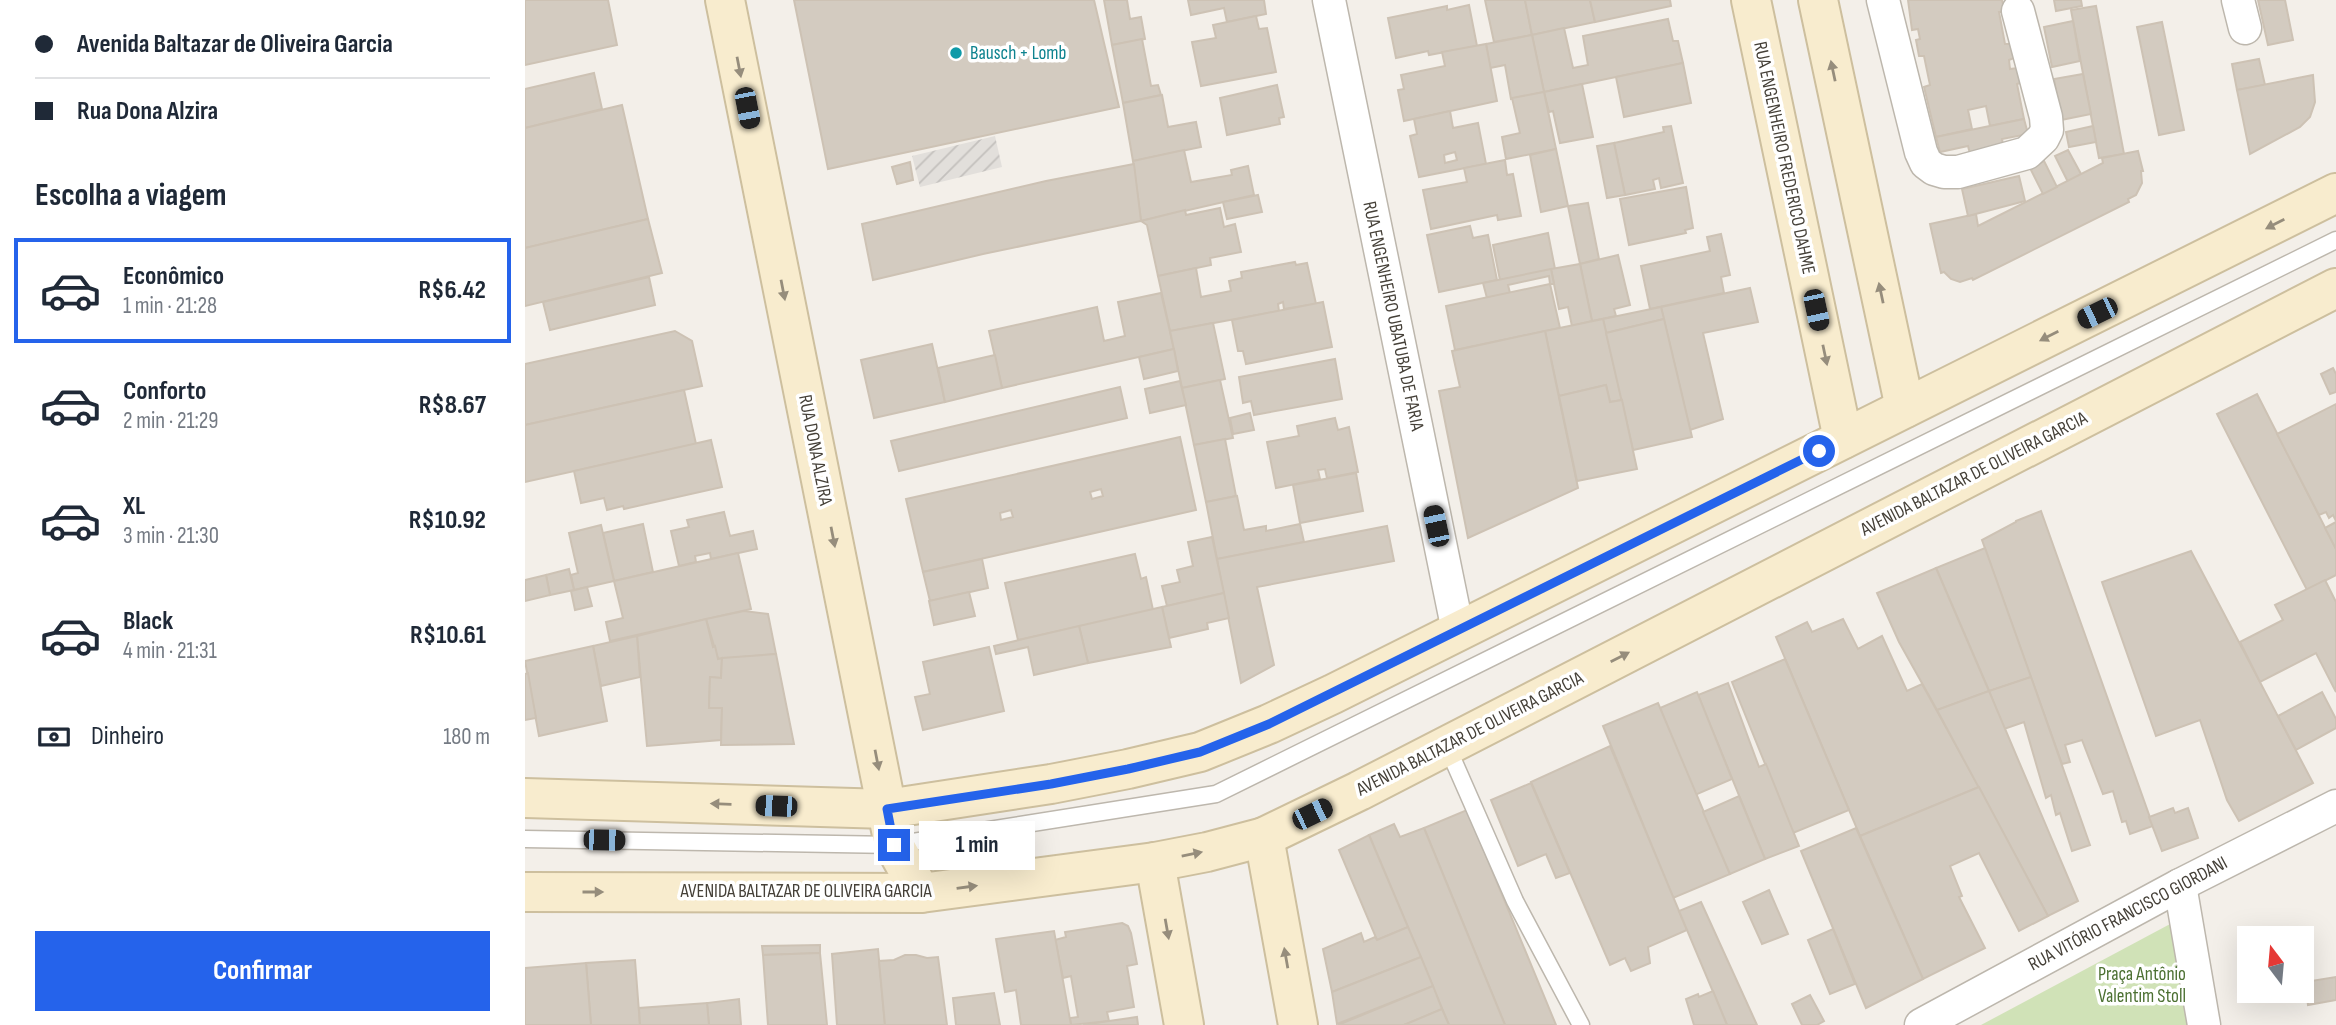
<!DOCTYPE html>
<html lang="pt">
<head>
<meta charset="utf-8">
<style>
	body { margin:0; font-family:"Sofia Sans Condensed",sans-serif; background:#f6f6f7; color:#1f2937; height:100vh; display:flex; flex-direction:column; font-size:26px; white-space:nowrap }
	* { box-sizing:border-box; margin:0 }
	p { font-size:23px; color:#747a83 }
	.icon { flex:none; width:38px; height:38px; fill:none; stroke:currentColor; stroke-width:2; stroke-linecap:round; stroke-linejoin:round }
	.map { position:relative; flex:1; overflow:hidden }
	.side { display:flex; flex-direction:column; background:#fff; width:525px }
	.side>* { flex:none }
	.guide { display:grid; align-content:center; height:154px; padding:0 35px; background:#fff }
	.needle { width:46px; rotate:344deg }
	.controls { position:absolute; left:1712px; top:926px; display:grid; gap:14px }
	.controls a { display:grid; place-items:center; width:77px; height:77px; border-radius:0px; background:#fff; box-shadow:0 7px 28px #0002; font-size:35px }
	.end { position:absolute; width:32px; height:32px; margin:-16px; border:9px solid #2563eb; background:#fff; box-shadow:0 0 0 4px #fff }
	.from { border-radius:50% }
	.bubble { position:absolute; height:49px; border-radius:0px; background:#fff; box-shadow:0 7px 28px #0002; font-size:23px; font-weight:700; line-height:49px; text-align:center }
	.car { position:absolute; width:21px; height:42px; margin:-21px -10px; border-radius:9px; box-shadow:0 0 5px 2px #0007; background:linear-gradient(#222 24%,#8ab4d8 0 40%,#222 0 76%,#8ab4d8 0 86%,#222 0) }
	.guide b { display:flex; align-items:center; gap:24px; height:66px; font-size:26px }
	.guide b+b { border-top:2px solid #e0e1e3 }
	.guide i { width:18px; height:18px; background:#1f2937 }
	ul { padding:0; list-style:none }
	li { display:flex; align-items:center; gap:21px; height:105px; margin:0 14px 10px; padding:0 21px; border:4px solid transparent; border-radius:0px }
	li div { flex:1 }
	li b { display:block; font-size:26px }
	li em { font-style:normal; font-weight:700 }
	li.selected { border-color:#2563eb }
	li>.icon { width:63px; height:63px; stroke-width:1.5 }
	h2 { padding:0 35px; font-size:32px; line-height:84px }
	.pay { display:flex; align-items:center; gap:18px; height:77px; padding:0 35px; font-size:26px }
	.pay p { margin-inline-start:auto }
	.cta { display:flex; gap:14px; margin-top:auto; padding:14px 35px }
	.cta a { flex:1; height:80px; border-radius:0px; background:#2563eb; color:#fff; font-size:28px; font-weight:700; line-height:80px; text-align:center }
	main { display:flex; flex:1; min-height:0 }
	.map>svg:first-child { display:block }
	.industrial { fill:url(#industrial-furrows) }
	.park { fill:#d0e2b7 }
	.building { fill:#d3cbc0; stroke:#cdc2b4; stroke-width:2; fill-rule:evenodd }
	.lines { fill:none; stroke-linecap:round; stroke-linejoin:round }
	.lane-casing { stroke:#bdb7ad; stroke-width:19 }
	.street-casing { stroke:#bdb7ad; stroke-width:35 }
	.secondary-casing { stroke:#cdbf9e; stroke-width:42 }
	.lane { stroke:#fff; stroke-width:16 }
	.street { stroke:#fff; stroke-width:32 }
	.secondary { stroke:#f8ecce; stroke-width:38 }
	.oneway { fill:#968d7c }
	.route { stroke:#2563eb; stroke-width:9 }
	.culture-dot { fill:#0f9aa8; stroke:#fff; stroke-width:2.5 }
	.labels { text-anchor:middle; dominant-baseline:central; stroke-width:7; stroke-linejoin:round; paint-order:stroke }
	.culture-label { font-size:19px; fill:#0d838f; stroke:#fff; text-anchor:start }
	.street-label { font-size:19px; fill:#454038; stroke:#fff }
	.park-label { font-size:19px; fill:#4c7032; stroke:#fff }
</style>
</head>
<body>
<main>
<section class="side">
<div class="guide">
<b><i class="from"></i>Avenida Baltazar de Oliveira Garcia</b>
<b><i></i>Rua Dona Alzira</b>
</div>
<h2>Escolha a viagem</h2>
<ul>
<li class="selected"><svg class="icon" aria-label="car" viewBox="0 0 24 24"><path d="M5 17H2v-5l4-1 3-4h7l3 4 3 1v5h-3M9 17h6M6 11h13"/><circle cx="7" cy="17" r="2"/><circle cx="17" cy="17" r="2"/></svg><div><b>Econômico</b><p>1 min · 21:28</p></div><em>R$6.42</em></li>
<li><svg class="icon" aria-label="car" viewBox="0 0 24 24"><path d="M5 17H2v-5l4-1 3-4h7l3 4 3 1v5h-3M9 17h6M6 11h13"/><circle cx="7" cy="17" r="2"/><circle cx="17" cy="17" r="2"/></svg><div><b>Conforto</b><p>2 min · 21:29</p></div><em>R$8.67</em></li>
<li><svg class="icon" aria-label="car" viewBox="0 0 24 24"><path d="M5 17H2v-5l4-1 3-4h7l3 4 3 1v5h-3M9 17h6M6 11h13"/><circle cx="7" cy="17" r="2"/><circle cx="17" cy="17" r="2"/></svg><div><b>XL</b><p>3 min · 21:30</p></div><em>R$10.92</em></li>
<li><svg class="icon" aria-label="car" viewBox="0 0 24 24"><path d="M5 17H2v-5l4-1 3-4h7l3 4 3 1v5h-3M9 17h6M6 11h13"/><circle cx="7" cy="17" r="2"/><circle cx="17" cy="17" r="2"/></svg><div><b>Black</b><p>4 min · 21:31</p></div><em>R$10.61</em></li>
</ul>
<div class="pay"><svg class="icon" aria-label="cash" viewBox="0 0 24 24"><path d="M3 7h18v10H3z"/><circle cx="12" cy="12" r="2"/></svg>Dinheiro<p>180 m</p></div>
<div class="cta"><a>Confirmar</a></div>
</section>
<div class="map">
<svg width="1811" height="1025" viewBox="0 0 1811 1025">
	<defs>
		<pattern id="industrial-furrows" width="10" height="10" patternUnits="userSpaceOnUse" patternTransform="scale(1.75)"><rect width="10" height="10" fill="#e2dfdb"/><path d="M-1 1l2-2M0 10L10 0M9 11l2-2" fill="none" stroke="#c3c0bd"/></pattern>
	</defs>
	<rect width="100%" height="100%" fill="#f3efe9"/>
	<path class="industrial" d="M470 136 477 167 395 187 387 156Z"/>
	<path class="park" d="M1647 923 1665 1025H1456Z"/>
	<g class="building">
		<path d="M0 0H83L92 45 0 65Z"/>
		<path d="M269 0H569L594 107 303 169Z"/>
		<path d="M579 0H602L605 19 616 17 620 39 587 45Z"/>
		<path d="M663 0H739L741 14 702 22 699 8 666 15Z"/>
		<path d="M960 0H1000L1007 35 969 42Z"/>
		<path d="M1000 0H1065L1070 22 1007 35Z"/>
		<path d="M1065 0H1145L1146 6 1070 22Z"/>
		<path d="M1383 0H1477L1480 12H1474L1480 44H1486L1489 58 1484 60 1485 69 1492 68 1495 83 1492 84 1499 119 1465 126 1461 106 1443 110 1447 129 1411 137 1399 87 1405 85 1399 56H1394L1391 40 1395 39 1393 29 1387 30Z"/>
		<path d="M1529 0H1556L1557 6 1531 11Z"/>
		<path d="M1733 0H1760L1768 40 1743 45Z"/>
		<path d="M944 5 952 46 904 55 903 51 871 58 863 18 922 6V10Z"/>
		<path d="M1571 6 1599 154 1574 158 1546 10Z"/>
		<path d="M731 16 734 29 742 28 751 72 676 86 667 42 691 38 688 25Z"/>
		<path d="M1143 19 1148 41H1153L1158 63 1019 92 1007 35 1039 28 1048 68 1063 65 1058 36Z"/>
		<path d="M1548 21 1555 61 1527 67 1519 27Z"/>
		<path d="M1637 22 1659 130 1634 135 1612 27Z"/>
		<path d="M1007 35 1019 92 986 99 980 65 965 68 961 44Z"/>
		<path d="M617 39 626 86 633 85 636 95 598 103 587 45Z"/>
		<path d="M961 44 972 101 879 121 873 90 879 89 876 75 920 66 917 52Z"/>
		<path d="M1734 59 1740 85 1712 90 1707 64Z"/>
		<path d="M1158 63 1166 103 1099 117 1091 77Z"/>
		<path d="M69 73 77 109 0 128V89Z"/>
		<path d="M1558 74 1566 114 1536 120 1529 79Z"/>
		<path d="M1788 75 1790 102 1785 117 1775 127 1725 154 1712 90Z"/>
		<path d="M1057 84 1068 137 1035 143 1028 111 1024 112 1019 92Z"/>
		<path d="M752 85 759 117 754 118 755 124 702 135 695 98Z"/>
		<path d="M1019 92 1031 149 981 159 977 137 995 133 987 98Z"/>
		<path d="M637 95 643 127 671 122 676 147 608 161 598 103Z"/>
		<path d="M97 105 123 219 0 248V128Z"/>
		<path d="M925 111 928 128 953 123 961 164 894 177 885 136 892 134 889 119ZM930 152 932 160 920 163 919 155Z"/>
		<path d="M1499 119 1503 134 1477 139 1479 151 1446 158 1443 146 1415 152 1411 137Z"/>
		<path d="M1146 126 1158 183 1136 188 1134 178 1128 180 1130 189 1100 195 1089 143 1139 132 1138 127Z"/>
		<path d="M1568 126 1571 142 1544 147 1541 132Z"/>
		<path d="M1089 143 1100 195 1082 198 1072 146Z"/>
		<path d="M1031 149 1043 206 1016 212 1005 155Z"/>
		<path d="M659 150 666 182 707 175 706 170 723 166 729 195 616 221 608 161Z"/>
		<path d="M1543 150 1556 174 1543 182 1530 156Z"/>
		<path d="M1613 151 1618 171H1616L1617 183 1611 195 1603 199 1604 202 1448 280 1447 278 1435 282 1426 279 1419 272 1416 273 1405 224 1451 214 1453 226 1578 163 1577 158Z"/>
		<path d="M980 160 982 175 988 174 996 216 973 220 972 215 906 229 898 190 942 182 939 168Z"/>
		<path d="M1519 161 1532 187 1518 194 1505 168Z"/>
		<path d="M385 162 388 180 372 184 367 167Z"/>
		<path d="M609 164 616 221 458 254 348 280 337 224 521 181Z"/>
		<path d="M1494 176 1500 201 1443 216 1437 189Z"/>
		<path d="M1161 187 1168 228 1160 230 1161 233 1104 245 1095 199Z"/>
		<path d="M733 195 737 212 702 219 698 202Z"/>
		<path d="M1063 203 1074 259 1055 264 1043 206Z"/>
		<path d="M695 208 699 227 710 224 716 252 685 258 686 265 633 276 622 225 616 221 660 210 661 215Z"/>
		<path d="M123 219 137 273 0 306V248Z"/>
		<path d="M945 226 948 238 963 235 972 280 914 292 902 235Z"/>
		<path d="M1023 233 1030 269 975 280 968 245Z"/>
		<path d="M1196 234 1205 275 1196 277 1199 293 1125 309 1116 266 1185 251 1182 237Z"/>
		<path d="M1093 255 1105 305 1089 309 1091 316 1067 321 1055 264Z"/>
		<path d="M770 262 771 265 782 263 791 304 759 309 758 302 753 304 754 311 645 331 633 276 671 268 676 297 706 291 704 281 717 278 716 272Z"/>
		<path d="M1055 264 1067 321 1047 326 1043 307 1034 309 1026 269Z"/>
		<path d="M1026 269 1029 284H1025L1024 276 983 285 985 293 962 298 958 283Z"/>
		<path d="M124 277 130 305 25 330 18 302Z"/>
		<path d="M1025 284 1035 328 930 350 921 306Z"/>
		<path d="M1225 288 1233 322 1178 333 1198 419 1165 430 1136 307Z"/>
		<path d="M636 293 649 349 477 388 464 331 572 307 579 341 600 336 593 302Z"/>
		<path d="M798 302 807 347 721 364 718 351H713L707 320Z"/>
		<path d="M1136 307 1139 319 1081 333 1078 319Z"/>
		<path d="M1078 319 1097 400 1085 402 1081 385 1034 396 1020 331Z"/>
		<path d="M1139 319 1167 437 1108 450 1081 333Z"/>
		<path d="M688 323 700 379 657 388 645 331Z"/>
		<path d="M150 331 167 341 177 386 0 425V364Z"/>
		<path d="M1020 331 1053 488 943 538 914 391 935 387 927 351Z"/>
		<path d="M407 344 420 402 349 418 336 360Z"/>
		<path d="M649 349 653 371 619 379 614 357Z"/>
		<path d="M470 355 477 388 420 402 413 368Z"/>
		<path d="M810 359 817 399 729 415 726 401 718 403 714 377Z"/>
		<path d="M1808 368 1811 374V392L1805 394 1796 374Z"/>
		<path d="M695 380 708 438 669 445 657 388Z"/>
		<path d="M655 381 661 405 625 413 620 389Z"/>
		<path d="M1081 385 1085 402 1097 400 1112 469 1052 481 1034 396Z"/>
		<path d="M595 387 602 418 374 471 366 441Z"/>
		<path d="M159 390 171 444 0 482V425Z"/>
		<path d="M1732 394 1811 549V575L1782 590 1692 414Z"/>
		<path d="M1811 404V521L1808 515 1804 518 1801 512 1794 515 1752 434Z"/>
		<path d="M725 413 729 430 708 434 705 418Z"/>
		<path d="M810 418 813 430 824 427 833 472 802 478 800 469 793 470 795 479 751 488 742 442 774 436 772 426Z"/>
		<path d="M655 437 671 510 398 572 381 499ZM576 489 578 496 567 499 565 492ZM486 510 488 517 476 520 475 513Z"/>
		<path d="M700 439 711 496 681 502 669 445Z"/>
		<path d="M186 440 197 487 99 509 98 506 82 510 79 498 56 503 49 471Z"/>
		<path d="M831 473 838 511 775 523 768 485Z"/>
		<path d="M712 496 719 530 741 526V531L775 524 779 542 692 559 681 502Z"/>
		<path d="M1516 511 1628 826 1605 834 1601 821 1597 822 1588 791 1578 794 1557 740 1540 745 1545 762 1537 764 1457 540 1491 522V521Z"/>
		<path d="M199 512 205 536 228 531 232 549 186 559 185 553 170 556 171 562 154 566 146 531 164 527 162 520Z"/>
		<path d="M1811 522V549L1800 528Z"/>
		<path d="M118 524 128 572 89 581 78 533Z"/>
		<path d="M76 525 89 581 49 590 46 575 53 573 44 533Z"/>
		<path d="M862 526 869 561 732 587 749 665 716 683 692 559Z"/>
		<path d="M687 537 699 593 642 606 637 586 655 582 652 570 668 566 663 542Z"/>
		<path d="M1460 548 1506 677 1464 691 1411 568Z"/>
		<path d="M1666 551 1788 783 1714 821 1702 800 1675 720 1631 736 1577 582Z"/>
		<path d="M213 553 226 609 85 641 81 622 98 618 89 581Z"/>
		<path d="M610 554 616 579 621 577 628 610 493 640 480 583Z"/>
		<path d="M457 559 463 588 405 601 398 572Z"/>
		<path d="M1411 568 1464 691 1412 710 1374 642 1352 593Z"/>
		<path d="M44 569 49 590 25 595 21 575Z"/>
		<path d="M21 575 25 595 0 601V580Z"/>
		<path d="M1800 580 1811 602V692L1791 653 1735 682 1715 642 1758 620 1750 605Z"/>
		<path d="M62 587 67 606 50 610 46 591Z"/>
		<path d="M444 592 450 616 409 625 404 601Z"/>
		<path d="M699 593 704 618 682 623 683 629 644 638 637 607Z"/>
		<path d="M637 607 646 647 563 663 554 626Z"/>
		<path d="M219 611 243 614 251 654 193 659 181 619Z"/>
		<path d="M181 619 188 647 190 646 193 659 197 658 196 678 185 677 184 708H197L196 740 122 746 112 636Z"/>
		<path d="M1318 619 1333 649 1357 636 1382 691 1397 684 1454 787 1335 836 1251 637 1282 622 1287 632Z"/>
		<path d="M554 626 563 663 509 675 503 647 471 654 469 646Z"/>
		<path d="M112 636 115 677 76 686 68 646Z"/>
		<path d="M68 646 82 721 14 736 0 661Z"/>
		<path d="M464 647 479 711 398 730 390 697 405 694 398 662Z"/>
		<path d="M251 654 269 744 196 745 197 708H184L185 677 196 678 197 658Z"/>
		<path d="M1260 659 1324 810 1268 833 1207 682Z"/>
		<path d="M3 673 11 718 0 720V674Z"/>
		<path d="M1506 677 1565 845 1547 851 1535 813 1531 815 1526 795 1521 798 1499 722 1479 729 1464 691Z"/>
		<path d="M1203 683 1234 767 1241 764 1274 846 1240 859 1173 695Z"/>
		<path d="M1464 691 1553 901 1523 916 1412 710Z"/>
		<path d="M1172 692 1207 779 1170 795 1135 708Z"/>
		<path d="M1797 692 1811 719V728L1771 750 1753 716Z"/>
		<path d="M1133 703 1205 874 1148 898 1078 726Z"/>
		<path d="M1085 746 1162 930 1123 947 1125 963 1106 971 1100 958 1085 965 1006 782Z"/>
		<path d="M1006 783 1045 873 1031 878 1021 854 993 866 966 800Z"/>
		<path d="M1454 787 1523 916 1494 931 1454 853 1425 866 1437 896 1434 897 1460 948 1398 979 1335 836Z"/>
		<path d="M1214 796 1240 859 1205 874 1178 812Z"/>
		<path d="M1648 808 1650 813 1663 808 1673 838 1637 851 1624 817Z"/>
		<path d="M942 810 1031 1025H980L899 828Z"/>
		<path d="M869 824 875 837 899 828 980 1025H924L844 835Z"/>
		<path d="M1331 828 1398 979 1341 1008 1276 851Z"/>
		<path d="M844 835 883 927 852 940 814 850Z"/>
		<path d="M1244 890 1263 934 1237 944 1218 902Z"/>
		<path d="M1176 902 1232 1025H1202L1154 911Z"/>
		<path d="M597 923 603 926 606 933 612 964 602 966 609 1007 582 1012 584 1021 546 1025 545 1018 553 1017 546 976 538 978 530 940 541 937 540 932Z"/>
		<path d="M883 927 896 957 807 992 798 949 836 933 839 942 850 937 852 940Z"/>
		<path d="M1308 929 1330 984 1305 994 1283 940Z"/>
		<path d="M529 931 546 1025H496L491 990 480 992 471 939Z"/>
		<path d="M295 945V953L238 955 237 946Z"/>
		<path d="M353 949 360 1025H312L307 954Z"/>
		<path d="M295 953 302 1025H243L238 955Z"/>
		<path d="M380 955H391L402 958 413 957 422 1025H360L354 961 369 960Z"/>
		<path d="M896 957 908 986 812 1024 807 992Z"/>
		<path d="M110 960 115 1025H66L61 963Z"/>
		<path d="M61 963 66 1025H0V968Z"/>
		<path d="M1811 977V1000L1783 1005 1780 982Z"/>
		<path d="M908 986 917 1009 879 1025H813Z"/>
		<path d="M1188 991 1202 1025H1169L1161 999 1173 994 1174 997Z"/>
		<path d="M469 993 475 1025H431L428 998Z"/>
		<path d="M1285 995 1299 1021 1292 1025H1277L1267 1004Z"/>
		<path d="M214 999 216 1025H184L182 1003Z"/>
		<path d="M182 1003 184 1025H115L114 1008Z"/>
		<path d="M917 1009 924 1025H879Z"/>
		<path d="M612 1017 613 1025H558L584 1021Z"/>
	</g>
	<g class="lines">
		<defs>
			<g id="lane">
				<path d="M922 746 990 901 1056 1025"/>
				<path d="M0 839 369 845 691 794 1811 240"/>
			</g>
			<g id="street">
				<path d="M804 0 933 631"/>
				<path d="M1358 0 1396 152 1401 163 1409 169 1419 172H1433L1502 153 1518 138 1522 130 1521 117 1493 11"/>
				<path d="M1713 0 1720 28"/>
				<path d="M1655 885 1679 1025"/>
				<path d="M1396 1025 1655 885 1811 806"/>
			</g>
			<g id="secondary">
				<path d="M200 0 369 845 396 893"/>
				<path d="M1226 0 1318 439"/>
				<path d="M1293 0 1380 408"/>
				<path d="M0 798 362 809 526 784 603 769 675 752 744 724 808 694 1811 193"/>
				<path d="M739 837 773 1025"/>
				<path d="M630 862 659 1025"/>
				<path d="M0 892 396 893 630 862 682 852 739 837 834 791 1811 288"/>
			</g>
		</defs>
		<use href="#lane" class="lane-casing"/>
		<use href="#street" class="street-casing"/>
		<use href="#secondary" class="secondary-casing"/>
		<use href="#lane" class="lane"/>
		<use href="#street" class="street"/>
		<use href="#secondary" class="secondary"/>
	</g>
	<defs><path id="oneway-solid" d="M-6-.8H1V-3.2L6.5 0L1 3.2V.8H-6Z" transform="scale(1.75)"/></defs>
	<g class="oneway">
		<use href="#oneway-solid" transform="translate(214 67) rotate(79)"/>
		<use href="#oneway-solid" transform="translate(1308 71) rotate(-102)"/>
		<use href="#oneway-solid" transform="translate(1750 224) rotate(153)"/>
		<use href="#oneway-solid" transform="translate(258 290) rotate(79)"/>
		<use href="#oneway-solid" transform="translate(1356 293) rotate(-102)"/>
		<use href="#oneway-solid" transform="translate(1524 336) rotate(153)"/>
		<use href="#oneway-solid" transform="translate(1300 355) rotate(78)"/>
		<use href="#oneway-solid" transform="translate(308 537) rotate(79)"/>
		<use href="#oneway-solid" transform="translate(1095 657) rotate(-27)"/>
		<use href="#oneway-solid" transform="translate(352 760) rotate(79)"/>
		<use href="#oneway-solid" transform="translate(196 804) rotate(-178)"/>
		<use href="#oneway-solid" transform="translate(667 854) rotate(-11)"/>
		<use href="#oneway-solid" transform="translate(442 887) rotate(-8)"/>
		<use href="#oneway-solid" transform="translate(68 892)"/>
		<use href="#oneway-solid" transform="translate(642 929) rotate(80)"/>
		<use href="#oneway-solid" transform="translate(761 958) rotate(-100)"/>
	</g>
	<g class="lines">
		<path class="route" d="M369 845 362 809 526 784 603 769 675 752 744 724 1294 451"/>
	</g>
	<circle class="culture-dot" cx="431" cy="53" r="7"/>
	<g class="labels">
		<g class="culture-label">
			<text x="445" y="53">Bausch + Lomb</text>
		</g>
		<g class="street-label">
			<text transform="translate(1259 158) rotate(78)">RUA ENGENHEIRO FREDERICO DAHME</text>
			<text transform="translate(868 316) rotate(78)">RUA ENGENHEIRO UBATUBA DE FARIA</text>
			<text transform="translate(290 450) rotate(79)">RUA DONA ALZIRA</text>
			<text transform="translate(1449 474) rotate(-27)">AVENIDA BALTAZAR DE OLIVEIRA GARCIA</text>
			<text transform="translate(945 734) rotate(-27)">AVENIDA BALTAZAR DE OLIVEIRA GARCIA</text>
			<text x="281" y="891">AVENIDA BALTAZAR DE OLIVEIRA GARCIA</text>
			<text transform="translate(1603 914) rotate(-28)">RUA VITÓRIO FRANCISCO GIORDANI</text>
		</g>
		<g class="park-label">
			<text x="1617" y="974">Praça Antônio<tspan x="1617" dy="22">Valentim Stoll</tspan></text>
		</g>
	</g>
</svg>
<div class="controls">
<a><svg class="needle" viewBox="-14 -14 28 28"><path d="M0-13l5 13h-10z" fill="#e53935"/><path d="M0 13l5-13h-10z" fill="#747a83"/></svg></a>
</div>
<i class="end from" style="left:1294px;top:451px"></i>
<i class="end" style="left:369px;top:845px"></i>
<div class="bubble" style="left:394px;top:821px;width:116px">1 min</div>
<i class="car" style="left:222px;top:108px;rotate:169deg"></i>
<i class="car" style="left:1291px;top:310px;rotate:168deg"></i>
<i class="car" style="left:1572px;top:313px;rotate:244deg"></i>
<i class="car" style="left:911px;top:526px;rotate:348deg"></i>
<i class="car" style="left:251px;top:806px;rotate:272deg"></i>
<i class="car" style="left:787px;top:814px;rotate:64deg"></i>
<i class="car" style="left:79px;top:840px;rotate:91deg"></i>
</div>
</main>
</body>
</html>
